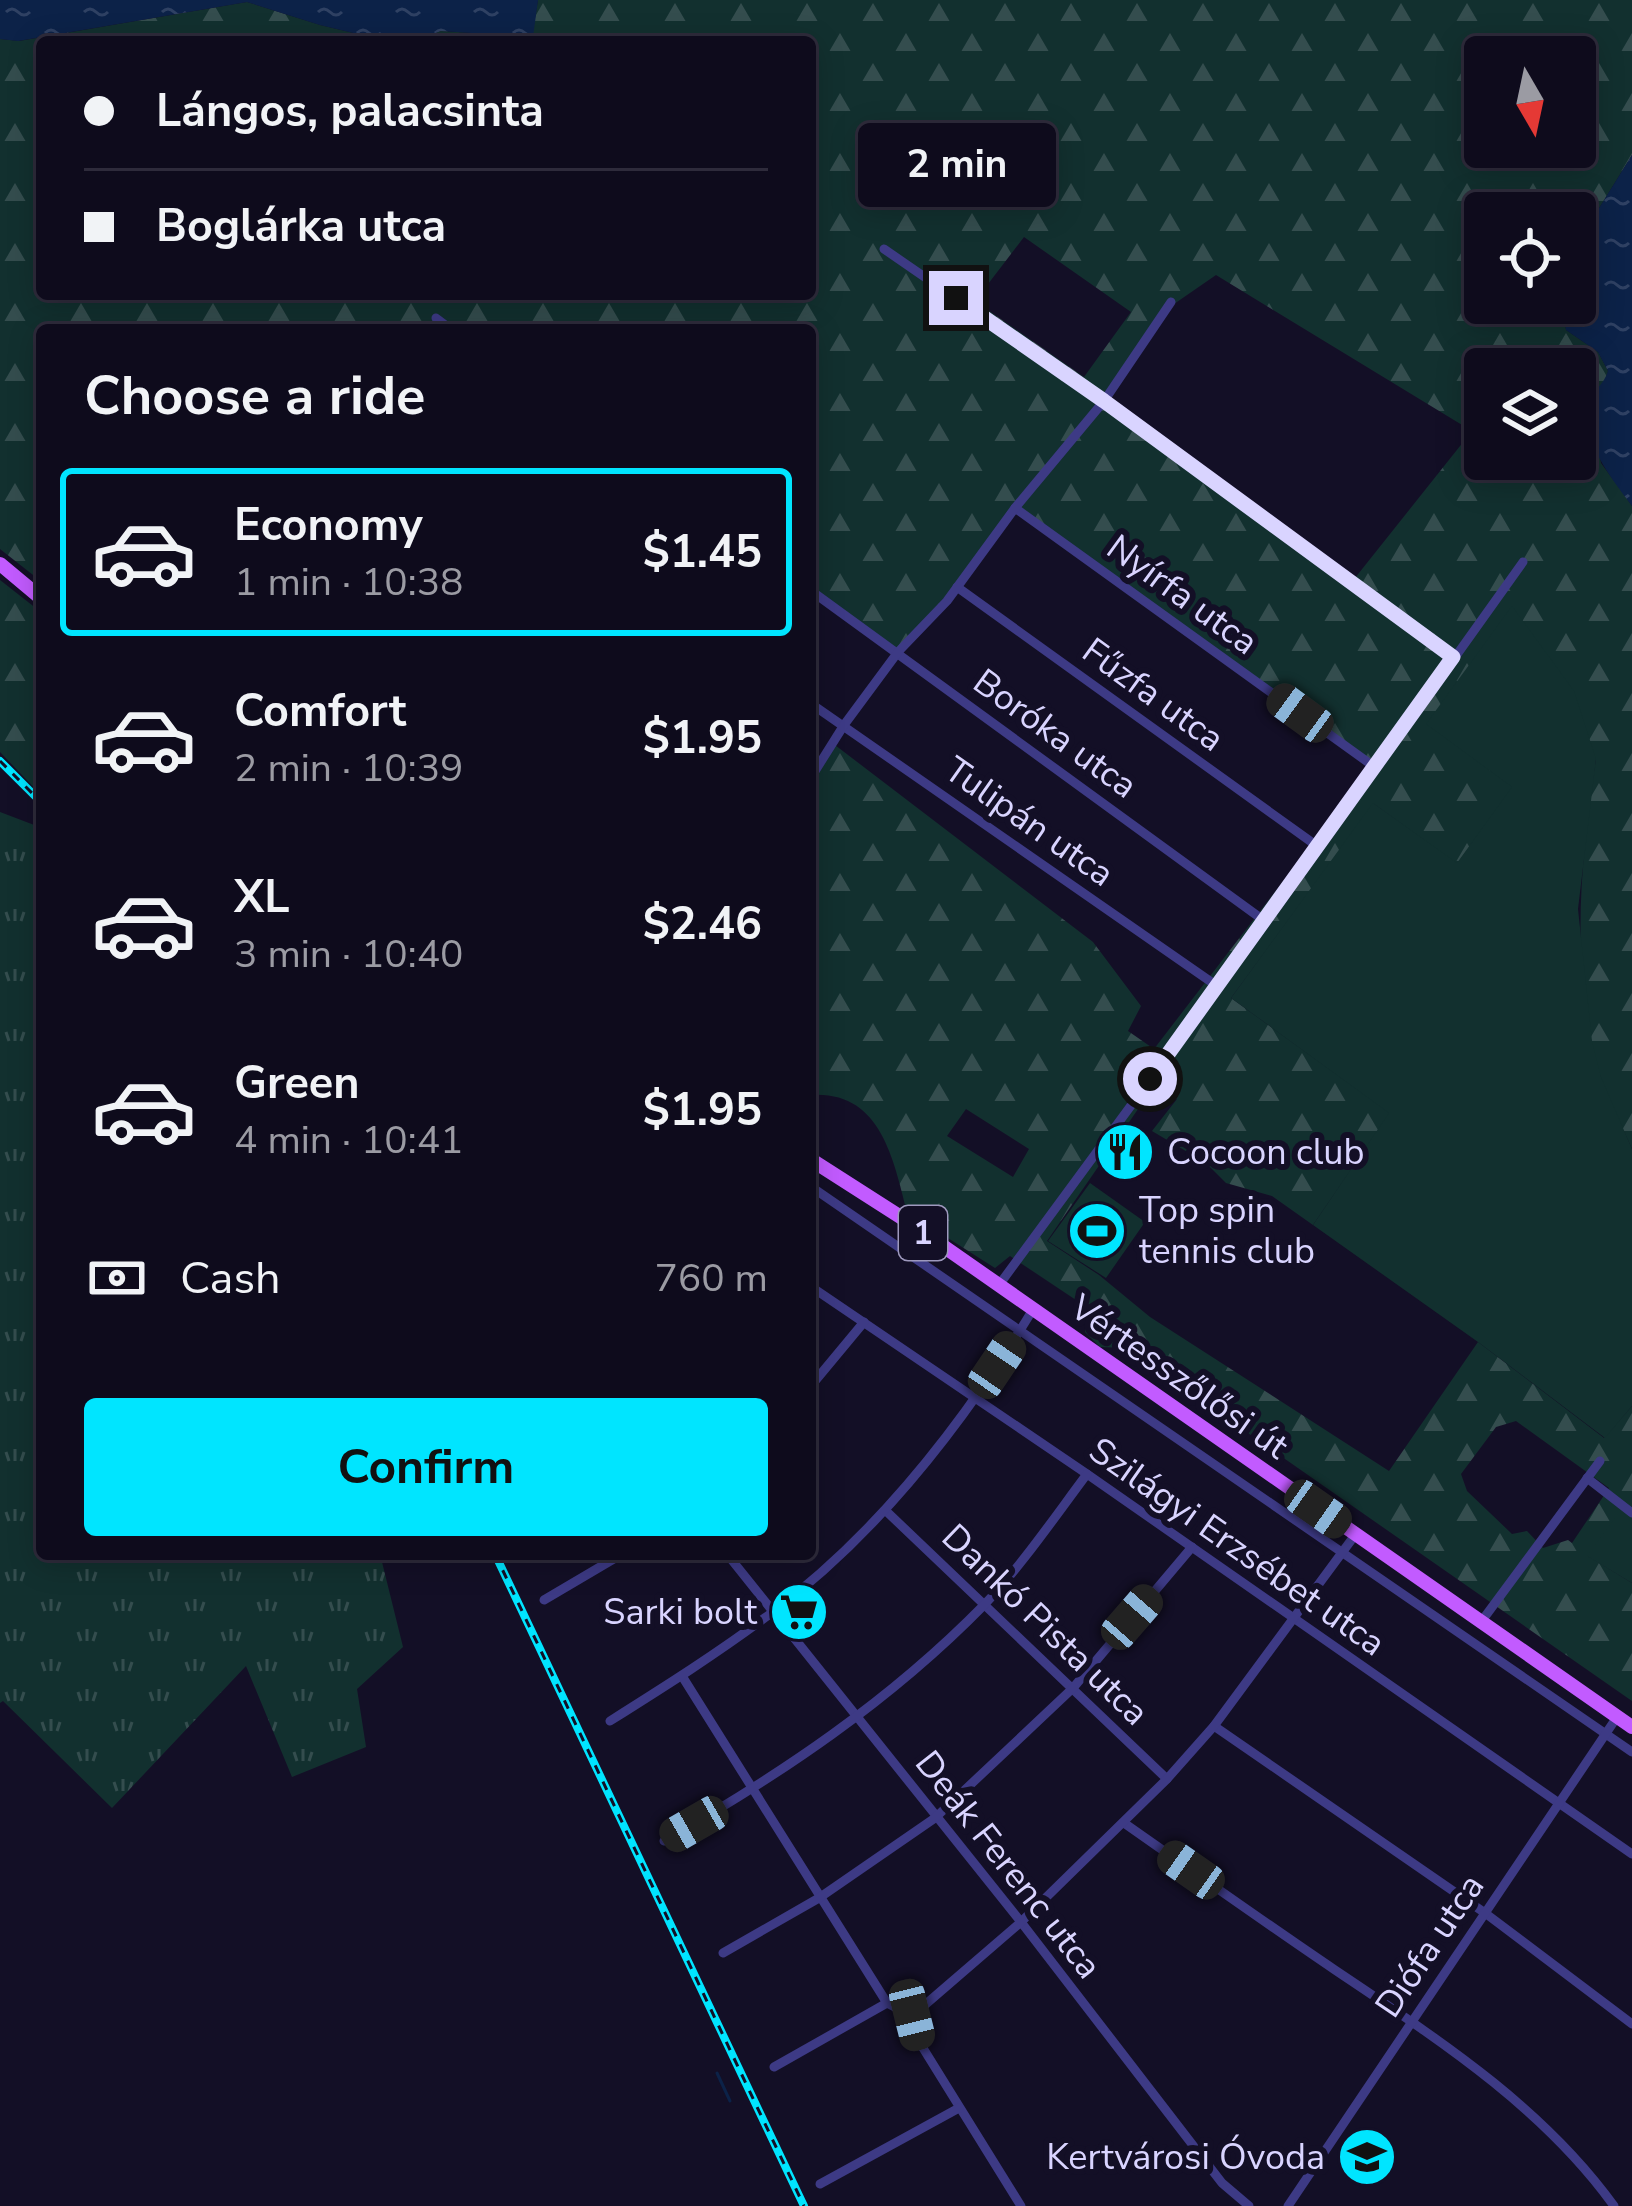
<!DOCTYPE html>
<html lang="en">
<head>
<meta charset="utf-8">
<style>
	body { margin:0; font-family:"Nunito Sans",sans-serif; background:#1c1929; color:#f1f3f6; height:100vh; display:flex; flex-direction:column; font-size:45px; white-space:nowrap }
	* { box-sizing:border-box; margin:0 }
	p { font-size:39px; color:#9b9ba3 }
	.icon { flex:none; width:66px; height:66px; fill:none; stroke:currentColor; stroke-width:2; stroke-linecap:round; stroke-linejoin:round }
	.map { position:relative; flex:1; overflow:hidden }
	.side { position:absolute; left:36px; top:324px; width:780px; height:1236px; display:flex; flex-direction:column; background:#0e0b1c; border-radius:12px; box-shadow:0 6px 30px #0003,0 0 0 3px #2e2b3b }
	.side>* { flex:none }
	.guide { position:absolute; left:36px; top:36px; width:780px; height:264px; border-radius:12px; box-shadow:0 6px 30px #0003,0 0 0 3px #2e2b3b; display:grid; align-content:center; height:264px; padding:0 48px; background:#0e0b1c }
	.needle { width:78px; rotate:171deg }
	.controls { position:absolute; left:1464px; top:36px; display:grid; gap:24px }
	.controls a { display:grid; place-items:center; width:132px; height:132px; border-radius:12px; background:#0e0b1c; box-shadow:0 6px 30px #0003,0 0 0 3px #2e2b3b; font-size:60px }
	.end { position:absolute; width:54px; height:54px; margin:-27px; border:15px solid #d9d4ff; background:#111; box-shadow:0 0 0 6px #111 }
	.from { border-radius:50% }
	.bubble { position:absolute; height:84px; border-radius:12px; background:#0e0b1c; box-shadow:0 6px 30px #0003,0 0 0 3px #2e2b3b; font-size:39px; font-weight:700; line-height:84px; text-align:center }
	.car { position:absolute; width:36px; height:72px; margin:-36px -18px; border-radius:15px; box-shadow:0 0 9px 3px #0007; background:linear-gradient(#222 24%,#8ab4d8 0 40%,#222 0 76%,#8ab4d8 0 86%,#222 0) }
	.guide b { display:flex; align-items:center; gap:42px; height:114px; font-size:45px }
	.guide b+b { border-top:3px solid #2e2b3b }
	.guide i { width:30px; height:30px; background:#f1f3f6 }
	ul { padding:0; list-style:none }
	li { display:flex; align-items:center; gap:36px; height:168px; margin:0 24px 18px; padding:0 24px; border:6px solid transparent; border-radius:12px }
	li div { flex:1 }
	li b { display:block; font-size:45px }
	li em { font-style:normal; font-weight:700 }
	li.on { border-color:#00e5ff }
	li>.icon { width:108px; height:108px; stroke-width:1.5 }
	h2 { padding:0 48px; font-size:54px; line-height:144px }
	.pay { display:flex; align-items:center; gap:30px; height:132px; padding:0 48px; font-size:45px }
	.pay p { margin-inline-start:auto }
	.button { display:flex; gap:24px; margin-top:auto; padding:24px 48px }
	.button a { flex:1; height:138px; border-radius:12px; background:#00e5ff; color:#111; font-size:48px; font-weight:700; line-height:138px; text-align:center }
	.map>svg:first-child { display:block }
	.grass { fill:url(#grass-tufts) }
	.forest { fill:url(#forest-firs); fill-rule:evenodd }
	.park { fill:#12302f }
	.water { fill:url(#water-ripples) }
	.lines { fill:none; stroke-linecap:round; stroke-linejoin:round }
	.stream { stroke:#0c2248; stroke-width:3 }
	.street { stroke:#3d3a85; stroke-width:9 }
	.primary { stroke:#c25bff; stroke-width:14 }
	.rail-casing { stroke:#00e5ff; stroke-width:8 }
	.rail { stroke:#130f26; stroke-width:3; stroke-dasharray:9; stroke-linecap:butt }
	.route { stroke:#d9d4ff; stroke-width:15 }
	.labels { text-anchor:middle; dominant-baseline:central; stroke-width:12; stroke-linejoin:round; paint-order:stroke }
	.shield { fill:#130f26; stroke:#9e99be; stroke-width:3 }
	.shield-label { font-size:33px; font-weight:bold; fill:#d9d4ff }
	.street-label { font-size:36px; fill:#d9d4ff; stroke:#130f26 }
	.poi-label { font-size:36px; fill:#d9d4ff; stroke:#130f26; text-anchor:start }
</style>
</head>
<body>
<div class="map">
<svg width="1632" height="2206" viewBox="0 0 1632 2206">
	<defs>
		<pattern id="grass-tufts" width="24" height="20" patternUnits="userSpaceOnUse" patternTransform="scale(3)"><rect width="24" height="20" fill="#12302f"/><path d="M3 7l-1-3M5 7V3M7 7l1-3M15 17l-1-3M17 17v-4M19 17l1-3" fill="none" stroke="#344d4e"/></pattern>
		<pattern id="forest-firs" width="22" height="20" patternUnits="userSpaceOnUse" patternTransform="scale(3)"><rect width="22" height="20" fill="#12302f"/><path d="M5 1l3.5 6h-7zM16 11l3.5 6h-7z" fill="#344d4e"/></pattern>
		<pattern id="water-ripples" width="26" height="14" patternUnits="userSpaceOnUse" patternTransform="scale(3)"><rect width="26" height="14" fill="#0c2248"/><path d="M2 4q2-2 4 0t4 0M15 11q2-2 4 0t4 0" fill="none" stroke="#2f4163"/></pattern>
	</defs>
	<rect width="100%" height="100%" fill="#130f26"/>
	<path class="grass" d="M0 812 42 828V1554H380L403 1647 357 1689 366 1747 292 1777 246 1666 112 1808 3 1701 0 1703Z"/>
	<g class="forest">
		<path d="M538 0H1632V155L1583 234 1575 256V213H1485V303H1562L1566 330 1598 352 1608 371 1604 384 1590 396 1601 463 1632 506V1149C1621 1124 1607 1098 1599 1072 1570 970 1580 862 1596 759L1427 724 1513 787 1457 864 1374 804 1231 998 1390 1113 1313 1225 1272 1196 1226 1183 1206 1163 1152 1131 1177 1099 1156 1083 1047 1241 1099 1275 1150 1317 1389 1471 1478 1342 1604 1438 1632 1406V1513L1588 1556 1632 1583V1701L1126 1348 1100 1347 1085 1332 1088 1308 1010 1256 995 1268 907 1212C893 1157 880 1090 810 1095V773L831 742 1093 942 1141 1006 1128 1031 1154 1049 1374 763 1015 508 947 601 898 652 810 585V330H436L431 327 428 330H42V582L0 549V39L19 41 247 2 320 25 391 42H42V294H810V42H411L441 31 532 37ZM1485 57H1575V147H1485ZM1024 237 1131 312 1084 377 975 301ZM1216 275 1472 431 1355 578 1109 401 1174 304ZM1485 369H1575V459H1485ZM966 1109 1029 1149 1013 1177 947 1136ZM1516 1421 1609 1488 1572 1543 1568 1540 1543 1548 1527 1531 1512 1534 1467 1491 1461 1474 1496 1427Z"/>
		<path d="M0 580 42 613V796L0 752Z"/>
	</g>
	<g class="park">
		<path d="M1512 606 1574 691 1596 759 1578 909 1592 1041 1601 1077 1632 1149V1406L1605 1438 1478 1342 1313 1225 1389 1113 1231 998 1373 803 1457 863 1512 787 1426 724Z"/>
		<path d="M1090 1183 1145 1222 1106 1278 1048 1241Z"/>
		<path d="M1623 1507 1632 1513V1583L1587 1556Z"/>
	</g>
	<g class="water">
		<path d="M0 0H538L533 37 441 31 411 42H391L320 25 247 2 18 41 0 39Z"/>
		<path d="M1632 155V506C1614 482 1576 434 1588 403 1593 390 1604 385 1608 371L1598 352 1566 330 1562 303H1575V256L1583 234Z"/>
	</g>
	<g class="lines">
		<path class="stream" d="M717 2073 730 2101"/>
		<g class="street">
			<path d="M884 249 1104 401 1453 657"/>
			<path d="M436 318 452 330"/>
			<path d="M1015 508 1376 768"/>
			<path d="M957 587 1317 846"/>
			<path d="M810 590 1266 922"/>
			<path d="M810 703 1217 986"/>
			<path d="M810 779 844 725 898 652 947 601 1015 508 1104 401 1171 302"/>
			<path d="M810 1186 1632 1752"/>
			<path d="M999 1285 1266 922 1523 562"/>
			<path d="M810 1286 1087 1474 1632 1854"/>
			<path d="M810 1387 864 1322"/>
			<path d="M1587 1478 1632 1513"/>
			<path d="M885 1510 1167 1779"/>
			<path d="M727 1554 1021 1922 1222 2183 1249 2206"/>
			<path d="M544 1600 622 1554"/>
			<path d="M1481 1622 1600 1461"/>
			<path d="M682 1676 887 2003 912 2016 918 2040 1021 2206"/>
			<path d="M610 1721C664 1687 718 1653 770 1614 877 1535 963 1424 1032 1311"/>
			<path d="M1214 1726 1485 1913 1632 2024"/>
			<path d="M1124 1823C1194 1872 1264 1922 1335 1970 1436 2038 1542 2106 1614 2206"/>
			<path d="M664 1841C780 1775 890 1701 984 1605 1022 1565 1054 1518 1087 1474"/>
			<path d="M723 1953 819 1898 935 1818 1073 1688 1192 1547"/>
			<path d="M912 2016 1021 1922 1167 1779 1214 1726 1355 1535"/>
			<path d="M774 2067 887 2003"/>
			<path d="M820 2184 959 2108"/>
			<path d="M1288 2206 1617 1717"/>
		</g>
		<g class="primary">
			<path d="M0 564 42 599"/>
			<path d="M810 1159 910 1223 1632 1727"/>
		</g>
		<defs>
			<g id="rail">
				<path d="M0 761 42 803"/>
				<path d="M495 1554 804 2206"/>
			</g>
		</defs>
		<use href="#rail" class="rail-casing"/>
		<use href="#rail" class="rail"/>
	</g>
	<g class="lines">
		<path class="route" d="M956 298 1104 401 1453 657 1150 1079"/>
	</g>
	<defs>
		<symbol id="restaurant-disc" viewBox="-11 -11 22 22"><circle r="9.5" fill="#00e5ff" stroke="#130f26"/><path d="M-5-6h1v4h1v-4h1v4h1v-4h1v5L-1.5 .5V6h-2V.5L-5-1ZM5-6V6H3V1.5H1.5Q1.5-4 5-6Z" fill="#111"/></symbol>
		<symbol id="stadium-disc" viewBox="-11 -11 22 22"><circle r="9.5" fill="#00e5ff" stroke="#130f26"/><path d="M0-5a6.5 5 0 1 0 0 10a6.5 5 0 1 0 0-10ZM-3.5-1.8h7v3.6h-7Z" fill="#111"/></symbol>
		<symbol id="supermarket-disc" viewBox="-11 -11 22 22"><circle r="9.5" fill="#00e5ff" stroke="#130f26"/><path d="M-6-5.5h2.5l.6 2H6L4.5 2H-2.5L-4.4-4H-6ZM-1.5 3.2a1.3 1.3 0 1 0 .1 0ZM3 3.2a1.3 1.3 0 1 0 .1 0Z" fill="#111"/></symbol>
		<symbol id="school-disc" viewBox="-11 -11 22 22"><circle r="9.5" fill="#00e5ff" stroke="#130f26"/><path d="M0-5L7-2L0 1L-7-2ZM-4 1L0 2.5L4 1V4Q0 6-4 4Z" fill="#111"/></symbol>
	</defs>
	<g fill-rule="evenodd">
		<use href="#restaurant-disc" x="1092" y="1119" width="66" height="66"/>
		<use href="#stadium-disc" x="1064" y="1198" width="66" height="66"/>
		<use href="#supermarket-disc" x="766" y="1579" width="66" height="66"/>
		<use href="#school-disc" x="1334" y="2124" width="66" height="66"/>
	</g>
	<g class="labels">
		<rect class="shield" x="899" y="1206" width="48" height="54" rx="9"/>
		<g class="shield-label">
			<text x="923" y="1233">1</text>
		</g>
		<g class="street-label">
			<text transform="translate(1182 595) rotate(36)">Nyírfa utca</text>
			<text transform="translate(1153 695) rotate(36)">Fűzfa utca</text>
			<text transform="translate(1055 734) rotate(36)">Boróka utca</text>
			<text transform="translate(1029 822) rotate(35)">Tulipán utca</text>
			<text transform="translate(1179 1377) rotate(35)">Vértesszőlősi út</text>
			<text transform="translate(1237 1547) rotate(35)">Szilágyi Erzsébet utca</text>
			<text transform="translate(1045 1625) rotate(44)">Dankó Pista utca</text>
			<text transform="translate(1008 1865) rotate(52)">Deák Ferenc utca</text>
			<text transform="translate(1430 1946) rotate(-56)">Diófa utca</text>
		</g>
		<g class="poi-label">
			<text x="1167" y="1152">Cocoon club</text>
			<text x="1139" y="1210">Top spin<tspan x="1139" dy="41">tennis club</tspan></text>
			<text x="757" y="1612" text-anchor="end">Sarki bolt</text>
			<text x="1325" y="2157" text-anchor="end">Kertvárosi Óvoda</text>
		</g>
	</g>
</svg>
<div class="controls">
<a><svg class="needle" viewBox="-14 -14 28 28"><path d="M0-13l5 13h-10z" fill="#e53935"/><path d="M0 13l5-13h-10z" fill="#9b9ba3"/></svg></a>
<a><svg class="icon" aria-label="locate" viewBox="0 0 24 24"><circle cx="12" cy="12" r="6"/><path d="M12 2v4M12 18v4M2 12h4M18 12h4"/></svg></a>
<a><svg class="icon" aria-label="layers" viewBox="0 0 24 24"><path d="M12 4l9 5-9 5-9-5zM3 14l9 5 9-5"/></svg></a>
</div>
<i class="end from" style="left:1150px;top:1079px"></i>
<i class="end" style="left:956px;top:298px"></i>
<div class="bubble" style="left:858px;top:123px;width:198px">2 min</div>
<i class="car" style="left:1300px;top:713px;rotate:306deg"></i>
<i class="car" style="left:997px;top:1365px;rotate:34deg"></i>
<i class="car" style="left:1318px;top:1509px;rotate:125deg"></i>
<i class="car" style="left:1132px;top:1617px;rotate:41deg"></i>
<i class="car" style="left:694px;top:1824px;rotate:240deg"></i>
<i class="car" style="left:1191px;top:1870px;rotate:305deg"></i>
<i class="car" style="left:912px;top:2015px;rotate:166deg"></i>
<div class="guide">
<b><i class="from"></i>Lángos, palacsinta</b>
<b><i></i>Boglárka utca</b>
</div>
<section class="side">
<h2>Choose a ride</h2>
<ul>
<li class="on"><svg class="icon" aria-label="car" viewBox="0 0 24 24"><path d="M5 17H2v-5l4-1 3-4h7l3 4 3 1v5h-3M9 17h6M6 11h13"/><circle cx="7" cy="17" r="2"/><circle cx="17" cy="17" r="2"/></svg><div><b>Economy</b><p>1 min · 10:38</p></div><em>$1.45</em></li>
<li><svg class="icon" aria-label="car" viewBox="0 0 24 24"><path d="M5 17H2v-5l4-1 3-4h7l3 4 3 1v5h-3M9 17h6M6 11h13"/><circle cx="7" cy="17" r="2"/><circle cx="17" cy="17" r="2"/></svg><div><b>Comfort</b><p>2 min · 10:39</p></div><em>$1.95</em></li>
<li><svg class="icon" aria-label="car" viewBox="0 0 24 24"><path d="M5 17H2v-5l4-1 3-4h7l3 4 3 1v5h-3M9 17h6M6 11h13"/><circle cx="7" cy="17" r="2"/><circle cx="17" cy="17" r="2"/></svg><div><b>XL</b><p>3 min · 10:40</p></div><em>$2.46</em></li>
<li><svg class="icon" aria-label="car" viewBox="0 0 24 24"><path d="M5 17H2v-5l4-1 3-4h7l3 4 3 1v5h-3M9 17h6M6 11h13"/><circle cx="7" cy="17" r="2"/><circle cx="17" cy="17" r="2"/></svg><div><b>Green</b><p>4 min · 10:41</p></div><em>$1.95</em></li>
</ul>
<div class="pay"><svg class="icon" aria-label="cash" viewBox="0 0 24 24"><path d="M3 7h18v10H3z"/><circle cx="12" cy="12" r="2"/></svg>Cash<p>760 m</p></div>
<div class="button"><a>Confirm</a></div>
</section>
</div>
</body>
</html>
